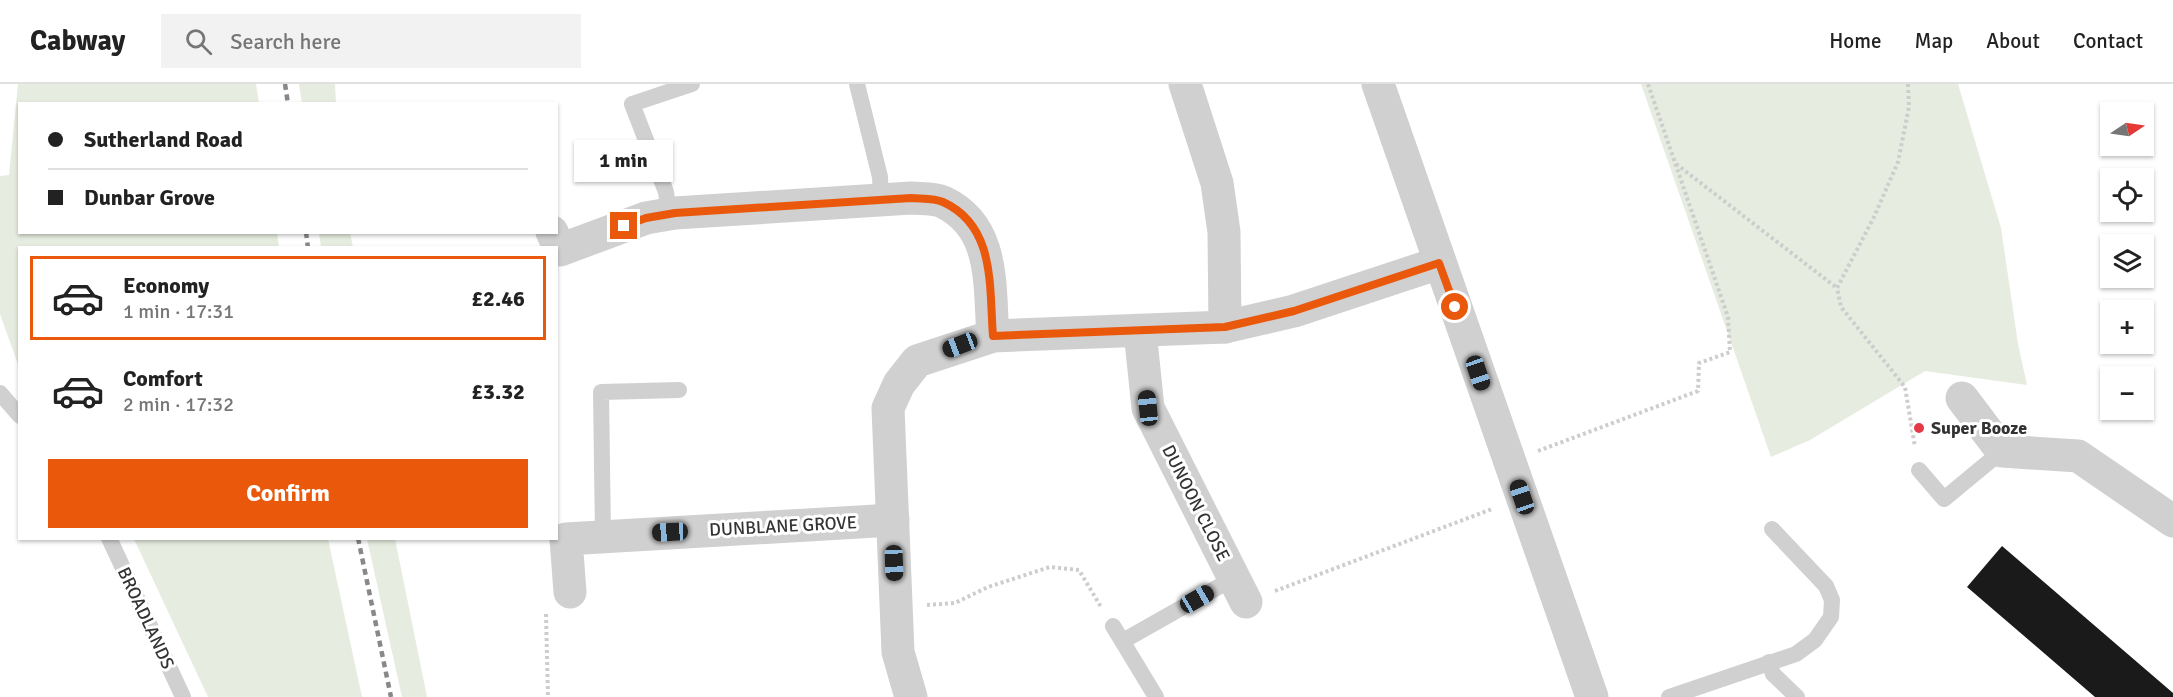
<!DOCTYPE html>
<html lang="en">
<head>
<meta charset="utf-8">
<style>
	body { margin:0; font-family:Signika,sans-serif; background:#f2f2f2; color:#222; height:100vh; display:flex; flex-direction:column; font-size:22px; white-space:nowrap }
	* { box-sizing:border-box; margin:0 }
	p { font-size:20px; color:#767676 }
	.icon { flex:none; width:33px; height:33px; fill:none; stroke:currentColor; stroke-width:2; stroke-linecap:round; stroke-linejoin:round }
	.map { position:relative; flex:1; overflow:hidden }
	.panel { position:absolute; left:18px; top:162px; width:540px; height:294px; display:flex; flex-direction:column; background:#fff; border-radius:0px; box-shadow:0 2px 4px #0004 }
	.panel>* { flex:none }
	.hud { position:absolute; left:18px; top:18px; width:540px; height:132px; border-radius:0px; box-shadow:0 2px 4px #0004; display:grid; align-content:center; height:132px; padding:0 30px; background:#fff }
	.needle { width:39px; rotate:77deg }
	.tools { position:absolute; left:2100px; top:18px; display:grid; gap:12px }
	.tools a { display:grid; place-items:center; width:54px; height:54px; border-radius:0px; background:#fff; box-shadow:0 2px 4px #0004; font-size:30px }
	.end { position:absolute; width:27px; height:27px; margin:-14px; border:8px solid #ea580c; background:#fff; box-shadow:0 0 0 3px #fff }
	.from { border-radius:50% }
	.bubble { position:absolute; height:42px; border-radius:0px; background:#fff; box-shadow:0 2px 4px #0004; font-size:20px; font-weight:700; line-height:42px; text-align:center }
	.car { position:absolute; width:18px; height:36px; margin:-18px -9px; border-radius:8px; box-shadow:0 0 4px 2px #0007; background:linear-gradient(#222 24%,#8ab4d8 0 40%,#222 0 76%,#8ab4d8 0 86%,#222 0) }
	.hud b { display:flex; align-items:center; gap:21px; height:57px; font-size:22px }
	.hud b+b { border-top:2px solid #e0e0e0 }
	.hud i { width:15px; height:15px; background:#222 }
	ul { padding:10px 0 0; list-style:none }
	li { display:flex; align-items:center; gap:18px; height:84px; margin:0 12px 9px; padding:0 18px; border:3px solid transparent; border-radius:0px }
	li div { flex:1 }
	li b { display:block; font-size:22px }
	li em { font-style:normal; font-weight:700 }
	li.on { border-color:#ea580c }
	li>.icon { width:54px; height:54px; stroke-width:1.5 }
	.primary-button { display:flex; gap:12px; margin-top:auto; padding:12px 30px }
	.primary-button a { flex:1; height:69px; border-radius:0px; background:#ea580c; color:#fff; font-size:24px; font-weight:700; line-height:69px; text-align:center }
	header { display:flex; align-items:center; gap:36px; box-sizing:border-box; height:84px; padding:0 30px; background:#fff; border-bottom:2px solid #e0e0e0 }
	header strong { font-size:28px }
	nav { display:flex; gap:33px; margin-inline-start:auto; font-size:21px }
	.search { width:420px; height:54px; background:#f2f2f2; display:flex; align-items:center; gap:15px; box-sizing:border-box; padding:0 21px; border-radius:0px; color:#767676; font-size:22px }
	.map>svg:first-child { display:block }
	.green { fill:#e6ecdf }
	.building { fill:#1a1a1a }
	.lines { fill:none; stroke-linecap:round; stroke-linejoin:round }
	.path { stroke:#cdcdcd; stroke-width:4; stroke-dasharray:3 3; stroke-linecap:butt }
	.lane { stroke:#d0d0d0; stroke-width:16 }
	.street { stroke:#d0d0d0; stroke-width:33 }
	.rail { stroke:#888; stroke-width:4.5; stroke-dasharray:6 4.5; stroke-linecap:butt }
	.route { stroke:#ea580c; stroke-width:8 }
	.poi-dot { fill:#e63946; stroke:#fff; stroke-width:2 }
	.labels { text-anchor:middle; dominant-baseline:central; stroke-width:6; stroke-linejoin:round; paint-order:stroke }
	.poi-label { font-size:18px; font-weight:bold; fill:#333; stroke:#fff; text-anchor:start }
	.street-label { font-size:18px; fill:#333; stroke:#fff }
</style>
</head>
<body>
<header>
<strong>Cabway</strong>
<div class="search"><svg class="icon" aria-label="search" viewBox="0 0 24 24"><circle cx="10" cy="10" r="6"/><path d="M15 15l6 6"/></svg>Search here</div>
<nav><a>Home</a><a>Map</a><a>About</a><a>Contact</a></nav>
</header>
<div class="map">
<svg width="2173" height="613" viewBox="0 0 2173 613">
	<rect width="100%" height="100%" fill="#fff"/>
	<g class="green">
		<path d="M18 0H256L259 19 20 20V148L277 149 279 163 20 164 19 283 0 230V92L9 91Z"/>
		<path d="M299 0H335L336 19H302Z"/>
		<path d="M1641 0H1958L2001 144 2018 260 2027 301 1925 287 1810 356 1771 373Z"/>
		<path d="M319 149H350L353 163H321Z"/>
		<path d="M134 455H328L362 613H208Z"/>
		<path d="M367 455H395L427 613H402Z"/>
	</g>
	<path class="building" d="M2002 462 2173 609V613H2095L1967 503Z"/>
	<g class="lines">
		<g class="path">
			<path d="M1908 0 1909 23 1898 78 1874 133 1837 204 1841 223 1905 303 1915 363"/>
			<path d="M1676 80 1837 204"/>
			<path d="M1538 367 1698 307 1699 279 1730 268 1728 233 1648 0"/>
			<path d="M1275 507 1492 425"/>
			<path d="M927 521 955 519 988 503 1050 483 1079 486 1101 523"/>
			<path d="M546 530 548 613"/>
		</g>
		<g class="lane">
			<path d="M857 0 880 93 881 116"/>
			<path d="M669 130 666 108 632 20 692 0"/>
			<path d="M0 309 20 332"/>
			<path d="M1919 386 1944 415 2002 367"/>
			<path d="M603 452 601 308 679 306"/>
			<path d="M109 454 183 613"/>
			<path d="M1113 542 1156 613"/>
			<path d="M1123 557 1234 494"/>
			<path d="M1769 578 1773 590 1797 613"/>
			<path d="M1669 613 1796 570 1815 556 1831 533 1832 516 1826 502 1772 445"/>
		</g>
		<g class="street">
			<path d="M1185 0 1217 99 1224 148 1225 243"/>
			<path d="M1378 0 1592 613"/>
			<path d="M552 148 560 166 646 134 675 129 911 114C921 115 934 114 943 118 996 143 989 202 993 252"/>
			<path d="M1140 247 1148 324 1246 518"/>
			<path d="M1962 314 2002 367 2078 372 2173 437"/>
			<path d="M570 508 566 455 893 436"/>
			<path d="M911 613 898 568 888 324 899 300 917 277 993 252 1225 243 1294 227 1439 179"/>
		</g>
		<g class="rail">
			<path d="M285 0 288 20"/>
			<path d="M306 148 308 164"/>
			<path d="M358 454 391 613"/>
		</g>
	</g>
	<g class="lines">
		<path class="route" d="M624 142 646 134 675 129 911 114C921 115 934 114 943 118 996 142 989 203 993 252L1225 243 1294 227 1439 179 1455 223"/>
	</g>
	<circle class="poi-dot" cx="1919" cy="344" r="6"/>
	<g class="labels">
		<g class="poi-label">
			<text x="1931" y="344">Super Booze</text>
		</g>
		<g class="street-label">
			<text transform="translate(1196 419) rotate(63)">DUNOON CLOSE</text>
			<text transform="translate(783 442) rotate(-3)">DUNBLANE GROVE</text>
			<text transform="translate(146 534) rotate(65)">BROADLANDS</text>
		</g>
	</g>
</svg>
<div class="tools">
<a><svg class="needle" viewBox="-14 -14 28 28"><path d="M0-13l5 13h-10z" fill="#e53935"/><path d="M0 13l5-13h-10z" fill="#767676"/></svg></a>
<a><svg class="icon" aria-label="locate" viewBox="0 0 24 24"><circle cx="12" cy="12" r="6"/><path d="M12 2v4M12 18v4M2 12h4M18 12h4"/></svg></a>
<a><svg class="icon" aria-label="layers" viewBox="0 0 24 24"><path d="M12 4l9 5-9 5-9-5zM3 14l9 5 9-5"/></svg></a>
<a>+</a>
<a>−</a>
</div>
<i class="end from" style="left:1455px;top:223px"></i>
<i class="end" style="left:624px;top:142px"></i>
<div class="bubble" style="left:574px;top:56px;width:99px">1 min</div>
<i class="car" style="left:960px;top:261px;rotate:249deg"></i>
<i class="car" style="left:1478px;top:289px;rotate:161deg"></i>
<i class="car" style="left:1148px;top:324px;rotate:354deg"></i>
<i class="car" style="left:1522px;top:413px;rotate:341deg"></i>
<i class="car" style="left:670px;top:448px;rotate:267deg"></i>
<i class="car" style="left:894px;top:479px;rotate:178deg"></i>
<i class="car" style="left:1197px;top:515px;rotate:60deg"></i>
<div class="hud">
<b><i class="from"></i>Sutherland Road</b>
<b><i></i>Dunbar Grove</b>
</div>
<section class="panel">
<ul>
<li class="on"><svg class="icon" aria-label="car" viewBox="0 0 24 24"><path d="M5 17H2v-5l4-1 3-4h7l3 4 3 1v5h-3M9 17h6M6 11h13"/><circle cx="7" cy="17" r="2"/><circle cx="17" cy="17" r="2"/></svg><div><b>Economy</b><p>1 min · 17:31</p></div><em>£2.46</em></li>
<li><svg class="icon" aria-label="car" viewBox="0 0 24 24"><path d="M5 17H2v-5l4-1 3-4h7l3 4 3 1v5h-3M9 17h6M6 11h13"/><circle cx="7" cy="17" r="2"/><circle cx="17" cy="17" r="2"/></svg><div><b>Comfort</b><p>2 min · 17:32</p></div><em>£3.32</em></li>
</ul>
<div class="primary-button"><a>Confirm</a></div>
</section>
</div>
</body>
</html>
